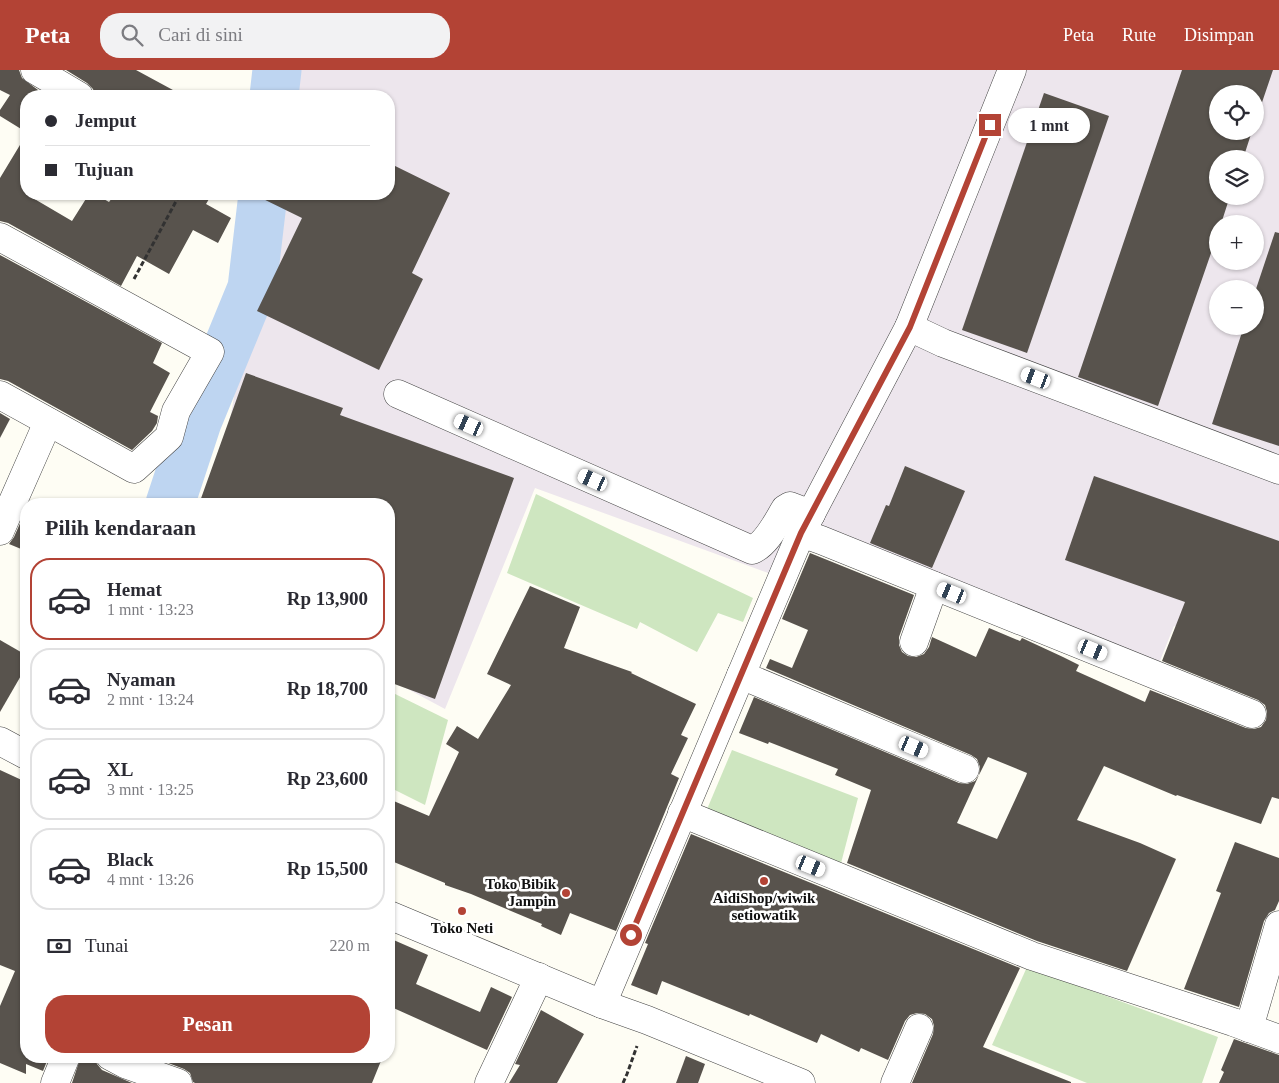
<!DOCTYPE html>
<html lang="id">
<head>
<meta charset="utf-8">
<style>
	body { margin:0; font-family:"Times New Roman",serif; background:#f2f2f3; color:#2b2b33; height:100vh; display:flex; flex-direction:column; font-size:19px; white-space:nowrap }
	* { box-sizing:border-box; margin:0 }
	p { font-size:16px; color:#7c7c81 }
	.icon { flex:none; width:28px; height:28px; fill:none; stroke:currentColor; stroke-width:2; stroke-linecap:round; stroke-linejoin:round }
	.map { position:relative; flex:1; overflow:hidden }
	.drawer { position:absolute; left:20px; top:428px; width:375px; height:565px; display:flex; flex-direction:column; background:#fff; border-radius:20px; box-shadow:0 1px 4px #0004 }
	.drawer>* { flex:none }
	.banner { position:absolute; left:20px; top:20px; width:375px; height:110px; border-radius:20px; box-shadow:0 1px 4px #0004; display:grid; align-content:center; height:110px; padding:0 25px; background:#fff }
	.tools { position:absolute; left:1209px; top:15px; display:grid; gap:10px }
	.tools a { display:grid; place-items:center; width:55px; height:55px; border-radius:50%; background:#fff; box-shadow:0 1px 4px #0004; font-size:25px }
	.end { position:absolute; width:22px; height:22px; margin:-11px; border:6px solid #b34335; background:#fff; box-shadow:0 0 0 2px #fff }
	.from { border-radius:50% }
	.bubble { position:absolute; height:35px; border-radius:18px; background:#fff; box-shadow:0 1px 4px #0004; font-size:16px; font-weight:700; line-height:35px; text-align:center }
	.car { position:absolute; width:15px; height:30px; margin:-15px -8px; border-radius:6px; box-shadow:0 0 4px 1px #0007; background:linear-gradient(#fff 24%,#345 0 40%,#fff 0 76%,#345 0 86%,#fff 0) }
	.banner b { display:flex; align-items:center; gap:18px; height:48px; font-size:19px }
	.banner b+b { border-top:1px solid #e1e1e2 }
	.banner i { width:12px; height:12px; background:#2b2b33 }
	ul { padding:0; list-style:none }
	li { display:flex; align-items:center; gap:15px; height:82px; margin:0 10px 8px; padding:0 15px; border:2px solid #e1e1e2; border-radius:20px }
	li div { flex:1 }
	li b { display:block; font-size:19px }
	li em { font-style:normal; font-weight:700 }
	li.active { border-color:#b34335 }
	li>.icon { width:45px; height:45px; stroke-width:1.5 }
	h2 { padding:0 25px; font-size:22px; line-height:60px }
	.pay { display:flex; align-items:center; gap:12px; height:55px; padding:0 25px; font-size:19px }
	.pay p { margin-inline-start:auto }
	.primary-button { display:flex; gap:10px; margin-top:auto; padding:10px 25px }
	.primary-button a { flex:1; height:58px; border-radius:20px; background:#b34335; color:#fff; font-size:20px; font-weight:700; line-height:58px; text-align:center }
	header { display:flex; align-items:center; gap:30px; box-sizing:border-box; height:70px; padding:0 25px; background:#b34335; color:#fff }
	header strong { font-size:24px }
	nav { display:flex; gap:28px; margin-inline-start:auto; font-size:18px }
	.search { width:350px; height:45px; background:#f2f2f3; display:flex; align-items:center; gap:12px; box-sizing:border-box; padding:0 18px; border-radius:20px; color:#7c7c81; font-size:19px }
	.map>svg:first-child { display:block }
	.industrial { fill:#ede6ed; fill-rule:evenodd }
	.green { fill:#cee6c0 }
	.lines { fill:none; stroke-linecap:round; stroke-linejoin:round }
	.river { stroke:#bed5f1; stroke-width:49 }
	.building { fill:#58534d }
	.minor-casing { stroke:#434343; stroke-width:29 }
	.path { stroke:#323232; stroke-width:3; stroke-dasharray:5 2.5; stroke-linecap:butt }
	.minor { stroke:#fff; stroke-width:28 }
	.route { stroke:#b34335; stroke-width:6 }
	.poi-dot { fill:#b34335; stroke:#fff; stroke-width:2 }
	.labels { text-anchor:middle; dominant-baseline:central; stroke-width:5; stroke-linejoin:round; paint-order:stroke }
	.poi-label { font-size:15px; font-weight:bold; fill:#101010; stroke:#fff }
</style>
</head>
<body>
<header>
<strong>Peta</strong>
<div class="search"><svg class="icon" aria-label="search" viewBox="0 0 24 24"><circle cx="10" cy="10" r="6"/><path d="M15 15l6 6"/></svg>Cari di sini</div>
<nav><a>Peta</a><a>Rute</a><a>Disimpan</a></nav>
</header>
<div class="map">
<svg width="1279" height="1013" viewBox="0 0 1279 1013">
	<rect width="100%" height="100%" fill="#fefdf4"/>
	<path class="industrial" d="M289 0H1279V586L1174 556 1157 598 815 464 793 512 535 418 445 639 389 609V434H216L268 124H389V26H285ZM1218 24H1255V61H1218ZM1218 89H1255V126H1218ZM1218 154H1255V191H1218ZM1218 219H1255V256H1218Z"/>
	<g class="green">
		<path d="M536 424 753 528 743 552 718 543 697 582 640 552 637 559 507 503Z"/>
		<path d="M389 621 448 650 425 735 389 717Z"/>
		<path d="M732 680 858 728 840 797 705 744Z"/>
		<path d="M1027 897 1218 967 1202 1013H1087L992 975Z"/>
	</g>
	<g class="lines">
		<g class="river">
			<path d="M274 26 277 0"/>
			<path d="M170 434 197 352 252 218 263 124"/>
		</g>
	</g>
	<g class="building">
		<path d="M0 0H19L22 8 38 20 34 26H26V62L0 46V40L10 25 0 20Z"/>
		<path d="M66 0H136L184 26H95L93 19 87 13Z"/>
		<path d="M1182 0H1273L1255 53V24H1218V61H1252L1243 89H1218V126H1230L1221 154H1218V163L1158 336 1078 307Z"/>
		<path d="M1044 23 1109 46 1027 283 962 260Z"/>
		<path d="M26 65V124L72 151 89 124H95L109 132 115 124H212L206 134 231 148 218 173 193 160 169 204 137 186 121 216 8 153 0 151V108Z"/>
		<path d="M389 93 450 123 412 203 423 209 379 300 257 241 302 148 253 124H389Z"/>
		<path d="M1275 162 1279 163V376L1212 354 1244 256H1255V222Z"/>
		<path d="M0 185 162 273 153 293 170 303 150 342 158 346 157 353 152 361 132 380 8 311 0 309Z"/>
		<path d="M246 303 343 338 340 345 514 408 435 629 389 612V434H199Z"/>
		<path d="M0 343 10 349 0 368Z"/>
		<path d="M905 396 965 421 932 498 870 473 886 435 889 436Z"/>
		<path d="M1094 406 1279 471V729L1272 727 1261 754 1177 725 1176 726 1104 696 1077 750 1140 773 1176 789 1127 901 1037 871 847 793 871 720 835 705 838 699 769 672 768 674 739 663 754 627 959 713 967 714 975 711 979 705 957 753 997 769 1026 706 1027 703 988 687 979 705 980 697 977 689 971 685 766 598 770 589 792 598 808 560 782 549 810 483 914 525 899 567V575L902 582 908 586 916 587 924 584 929 577 932 567 976 587 989 558 1020 571 1022 568 1063 587 1079 595 1076 601 1145 632 1150 620 1246 658 1254 659 1261 657 1266 650 1267 642 1265 635 1258 630 1162 591 1185 532 1065 490Z"/>
		<path d="M26 440V481L9 474 14 467Z"/>
		<path d="M530 516 580 537 564 578 632 602 631 603 696 634 681 665 688 668 671 704 679 708 616 861 570 843 561 865 541 856 542 854 471 824 445 815V813L389 790V729L429 746 459 682 446 674 457 656 478 669 511 615 487 604Z"/>
		<path d="M0 570 26 585V597L0 642Z"/>
		<path d="M0 700 26 712V986H49L43 1001 26 994V1004L0 993V936L15 901 0 895Z"/>
		<path d="M691 764 1020 898 983 977 1071 1012V1013H912L933 964 934 956 932 949 925 944 917 943 910 945 905 951 888 990 861 978 859 982 821 964 817 973 750 944 749 946 662 911 657 925 631 915 648 874 645 873Z"/>
		<path d="M1235 772 1279 788V831L1275 840 1269 843 1264 851 1239 937 1184 919 1221 823 1216 821Z"/>
		<path d="M389 868 428 885 416 914 480 942 491 917 512 927 487 980 389 936Z"/>
		<path d="M541 940 584 964 557 1013H509L520 995 515 994Z"/>
		<path d="M1234 969 1279 985V1013H1219L1224 1002 1221 1000Z"/>
		<path d="M81 986H94L97 994 102 1000 132 1013H72Z"/>
		<path d="M150 986H383L372 1013H195L193 1012 190 1003 184 999Z"/>
		<path d="M686 986 705 994 698 1013H676Z"/>
	</g>
	<g class="lines">
		<defs>
			<g id="minor">
				<path d="M35 0 79 26"/>
				<path d="M1012 0 909 257 943 273 1279 400"/>
				<path d="M0 167 210 282 176 341 169 367 134 399 0 325"/>
				<path d="M398 324 752 480C767 474 777 452 785 439L790 436 811 444"/>
				<path d="M803 459 909 257"/>
				<path d="M0 461 48 352"/>
				<path d="M914 572 934 516"/>
				<path d="M741 605 965 699"/>
				<path d="M0 671 26 685"/>
				<path d="M682 743 1032 886 1233 952 1279 969"/>
				<path d="M389 845 602 934 647 950 801 1013"/>
				<path d="M602 934 801 463 821 470 1252 644"/>
				<path d="M1249 958 1279 855"/>
				<path d="M110 986 125 994 178 1013"/>
				<path d="M55 1013 66 986"/>
				<path d="M489 1013 539 907"/>
				<path d="M895 1013 919 958"/>
			</g>
		</defs>
		<use href="#minor" class="minor-casing"/>
		<g class="path">
			<path d="M134 209 180 124"/>
			<path d="M623 1013 627 1004 637 976"/>
		</g>
		<use href="#minor" class="minor"/>
	</g>
	<g class="lines">
		<path class="route" d="M631 865 801 463 910 257 990 55"/>
	</g>
	<g class="poi-dot">
		<circle cx="764" cy="811" r="5"/>
		<circle cx="566" cy="823" r="5"/>
		<circle cx="462" cy="841" r="5"/>
	</g>
	<g class="labels">
		<g class="poi-label">
			<text x="556" y="814" text-anchor="end">Toko Bibik<tspan x="556" dy="17">Jampin</tspan></text>
			<text x="764" y="828">AidiShop/wiwik<tspan x="764" dy="17">setiowatik</tspan></text>
			<text x="462" y="858">Toko Neti</text>
		</g>
	</g>
</svg>
<div class="tools">
<a><svg class="icon" aria-label="locate" viewBox="0 0 24 24"><circle cx="12" cy="12" r="6"/><path d="M12 2v4M12 18v4M2 12h4M18 12h4"/></svg></a>
<a><svg class="icon" aria-label="layers" viewBox="0 0 24 24"><path d="M12 4l9 5-9 5-9-5zM3 14l9 5 9-5"/></svg></a>
<a>+</a>
<a>−</a>
</div>
<i class="end from" style="left:631px;top:865px"></i>
<i class="end" style="left:990px;top:55px"></i>
<div class="bubble" style="left:1008px;top:38px;width:82px">1 mnt</div>
<i class="car" style="left:1036px;top:308px;rotate:291deg"></i>
<i class="car" style="left:469px;top:355px;rotate:294deg"></i>
<i class="car" style="left:593px;top:410px;rotate:294deg"></i>
<i class="car" style="left:952px;top:523px;rotate:292deg"></i>
<i class="car" style="left:1093px;top:580px;rotate:112deg"></i>
<i class="car" style="left:914px;top:677px;rotate:113deg"></i>
<i class="car" style="left:811px;top:796px;rotate:112deg"></i>
<div class="banner">
<b><i class="from"></i>Jemput</b>
<b><i></i>Tujuan</b>
</div>
<section class="drawer">
<h2>Pilih kendaraan</h2>
<ul>
<li class="active"><svg class="icon" aria-label="car" viewBox="0 0 24 24"><path d="M5 17H2v-5l4-1 3-4h7l3 4 3 1v5h-3M9 17h6M6 11h13"/><circle cx="7" cy="17" r="2"/><circle cx="17" cy="17" r="2"/></svg><div><b>Hemat</b><p>1 mnt · 13:23</p></div><em>Rp 13,900</em></li>
<li><svg class="icon" aria-label="car" viewBox="0 0 24 24"><path d="M5 17H2v-5l4-1 3-4h7l3 4 3 1v5h-3M9 17h6M6 11h13"/><circle cx="7" cy="17" r="2"/><circle cx="17" cy="17" r="2"/></svg><div><b>Nyaman</b><p>2 mnt · 13:24</p></div><em>Rp 18,700</em></li>
<li><svg class="icon" aria-label="car" viewBox="0 0 24 24"><path d="M5 17H2v-5l4-1 3-4h7l3 4 3 1v5h-3M9 17h6M6 11h13"/><circle cx="7" cy="17" r="2"/><circle cx="17" cy="17" r="2"/></svg><div><b>XL</b><p>3 mnt · 13:25</p></div><em>Rp 23,600</em></li>
<li><svg class="icon" aria-label="car" viewBox="0 0 24 24"><path d="M5 17H2v-5l4-1 3-4h7l3 4 3 1v5h-3M9 17h6M6 11h13"/><circle cx="7" cy="17" r="2"/><circle cx="17" cy="17" r="2"/></svg><div><b>Black</b><p>4 mnt · 13:26</p></div><em>Rp 15,500</em></li>
</ul>
<div class="pay"><svg class="icon" aria-label="cash" viewBox="0 0 24 24"><path d="M3 7h18v10H3z"/><circle cx="12" cy="12" r="2"/></svg>Tunai<p>220 m</p></div>
<div class="primary-button"><a>Pesan</a></div>
</section>
</div>
</body>
</html>
